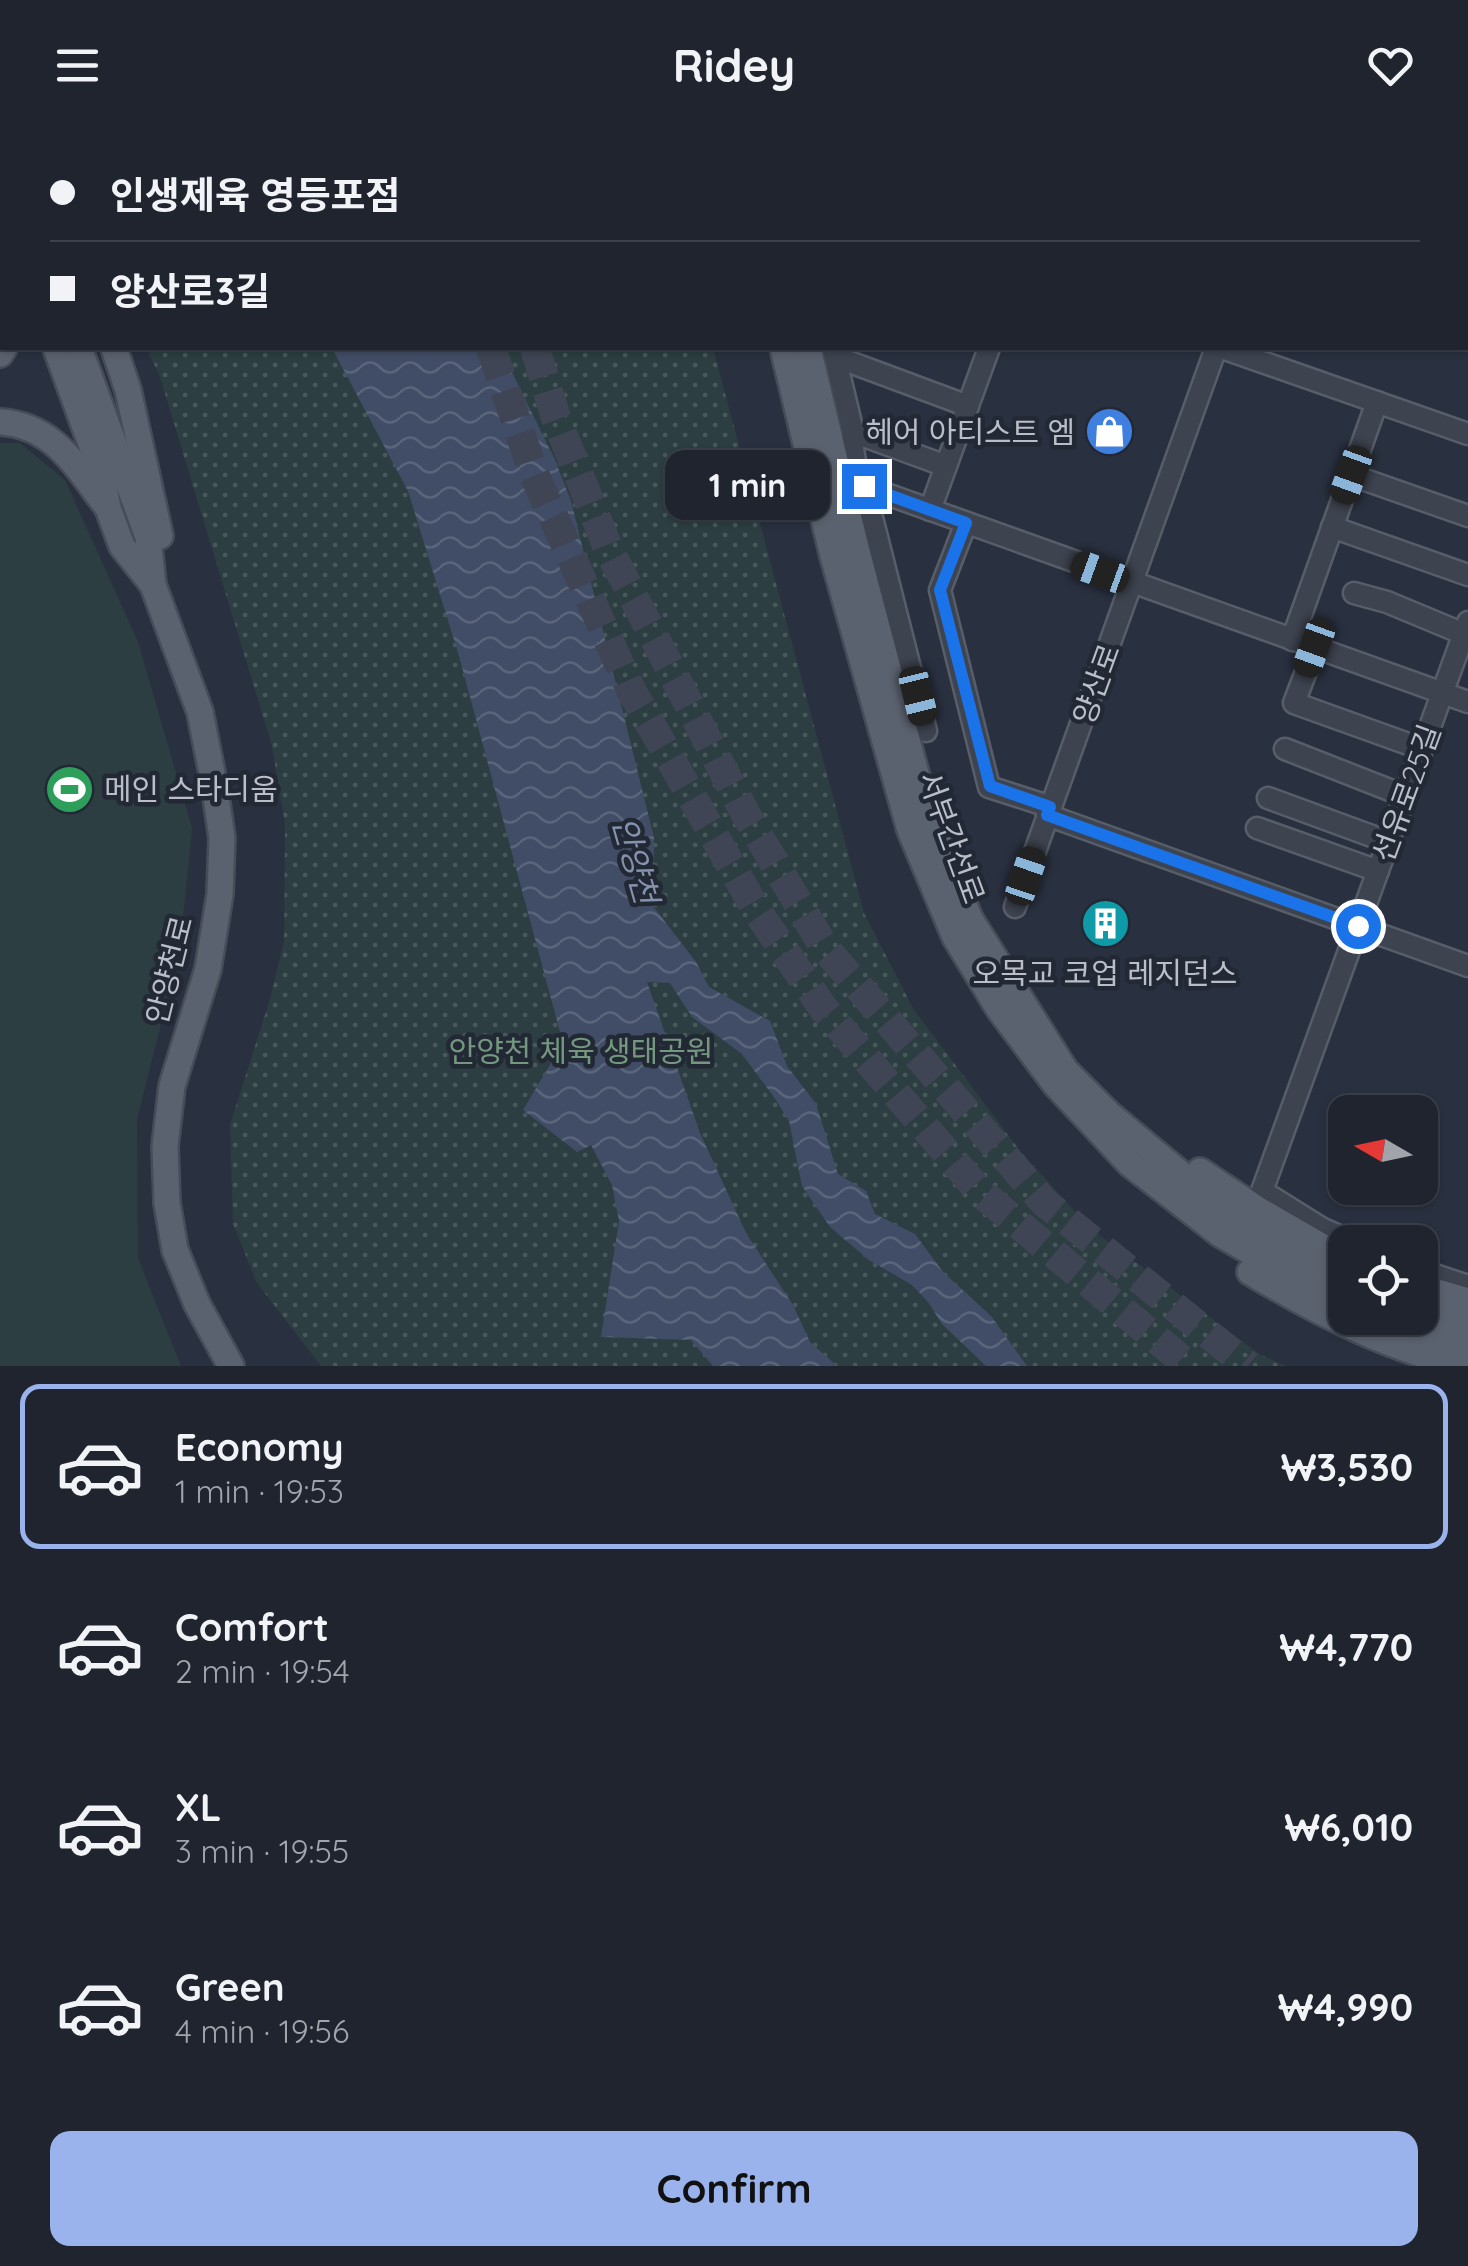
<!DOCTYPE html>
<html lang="en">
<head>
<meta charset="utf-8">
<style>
	body { margin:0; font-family:Quicksand,"Noto Sans KR",sans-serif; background:#272c37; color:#f1f3f6; height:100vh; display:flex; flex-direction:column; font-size:38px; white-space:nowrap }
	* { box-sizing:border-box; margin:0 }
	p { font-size:32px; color:#a1a4aa }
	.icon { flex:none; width:55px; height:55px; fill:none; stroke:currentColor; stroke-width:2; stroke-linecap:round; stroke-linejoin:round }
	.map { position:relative; height:1236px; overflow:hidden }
	.sheet { display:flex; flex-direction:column; background:#1f242f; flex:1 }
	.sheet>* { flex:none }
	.guide { position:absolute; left:0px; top:0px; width:1470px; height:220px; box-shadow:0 2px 8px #0004,0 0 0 2px #3c414b; display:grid; align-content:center; height:220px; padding:0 50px; background:#1f242f }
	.needle { width:65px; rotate:279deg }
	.buttons { position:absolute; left:1328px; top:965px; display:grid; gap:20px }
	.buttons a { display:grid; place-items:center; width:110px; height:110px; border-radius:20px; background:#1f242f; box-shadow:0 2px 8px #0004,0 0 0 2px #3c414b; font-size:50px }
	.end { position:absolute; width:45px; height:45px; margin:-22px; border:12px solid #1a73e8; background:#fff; box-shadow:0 0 0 5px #fff }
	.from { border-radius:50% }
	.bubble { position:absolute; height:70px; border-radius:20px; background:#1f242f; box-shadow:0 2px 8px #0004,0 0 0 2px #3c414b; font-size:32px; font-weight:800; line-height:70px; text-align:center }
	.car { position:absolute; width:30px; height:60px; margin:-30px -15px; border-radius:12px; box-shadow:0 0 8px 2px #0007; background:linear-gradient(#222 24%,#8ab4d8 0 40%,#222 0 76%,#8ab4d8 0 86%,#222 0) }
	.guide b { display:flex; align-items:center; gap:35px; height:95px; font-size:38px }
	.guide b+b { border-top:2px solid #3c414b }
	.guide i { width:25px; height:25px; background:#f1f3f6 }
	ul { padding:18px 0 0; list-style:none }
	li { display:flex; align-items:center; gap:30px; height:165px; margin:0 20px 15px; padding:0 30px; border:5px solid transparent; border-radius:20px }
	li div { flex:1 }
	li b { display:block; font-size:38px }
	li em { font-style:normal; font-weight:800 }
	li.on { border-color:#9ab3ed }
	li>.icon { width:90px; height:90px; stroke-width:1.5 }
	.action { display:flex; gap:20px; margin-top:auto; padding:20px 50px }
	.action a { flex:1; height:115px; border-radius:20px; background:#9ab3ed; color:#111; font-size:40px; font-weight:800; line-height:115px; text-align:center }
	header { display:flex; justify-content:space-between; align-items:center; height:130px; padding:0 50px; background:#1f242f; font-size:45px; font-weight:800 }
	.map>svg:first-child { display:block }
	.green { fill:#2c3e41 }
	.park { fill:url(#park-dots) }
	.water { fill:url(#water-waves) }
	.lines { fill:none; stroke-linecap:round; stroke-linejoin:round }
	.highway-tunnel { stroke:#3f4554; stroke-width:30; stroke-dasharray:30 15; stroke-linecap:butt }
	.minor-casing { stroke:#585e69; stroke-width:25 }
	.major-casing { stroke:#464c58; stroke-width:30 }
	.minor { stroke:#3d434f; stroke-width:20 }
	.major { stroke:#5b626f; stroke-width:25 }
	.route { stroke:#1a73e8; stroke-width:12 }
	.labels { text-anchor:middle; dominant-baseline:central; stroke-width:9; stroke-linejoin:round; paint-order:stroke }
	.poi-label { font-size:30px; fill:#b9bec9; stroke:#222834; text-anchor:end }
	.street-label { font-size:30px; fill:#b9bec9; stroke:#222834 }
	.park-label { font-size:30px; fill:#73987f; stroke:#222834 }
	.water-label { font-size:32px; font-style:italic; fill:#8592ad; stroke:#222834 }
</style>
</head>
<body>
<header><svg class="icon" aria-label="menu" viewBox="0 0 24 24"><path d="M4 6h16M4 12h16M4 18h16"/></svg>Ridey<svg class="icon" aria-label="heart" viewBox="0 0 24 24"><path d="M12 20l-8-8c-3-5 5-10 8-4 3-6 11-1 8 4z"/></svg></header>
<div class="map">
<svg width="1468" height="1236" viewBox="0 0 1468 1236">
	<defs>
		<pattern id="park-dots" width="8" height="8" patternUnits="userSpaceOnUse" patternTransform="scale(2.5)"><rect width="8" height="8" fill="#2c3e41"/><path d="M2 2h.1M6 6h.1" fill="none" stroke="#48585b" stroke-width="1.8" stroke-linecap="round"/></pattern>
		<pattern id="water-waves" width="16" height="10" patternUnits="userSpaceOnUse" patternTransform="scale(2.5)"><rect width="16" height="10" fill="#414d66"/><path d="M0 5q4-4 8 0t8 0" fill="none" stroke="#5a657b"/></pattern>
	</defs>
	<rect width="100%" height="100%" fill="#29303f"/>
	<path class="green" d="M0 313H20L65 350 138 512 192 698 180 818 137 990 138 1128 181 1236H0Z"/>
	<g class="park">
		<path d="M13 0H642L644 2H16Z"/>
		<path d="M146 218H713L864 783 914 880 1021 1022 1091 1099 1261 1225 1286 1236H321L257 1153 233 1094 230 995 270 869 284 811 285 694 272 616 159 244Z"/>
	</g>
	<g class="water">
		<path d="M218 0H390L391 2H219Z"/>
		<path d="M332 218H500L555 330 571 371 654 708 653 776 696 832 709 857 770 891 787 936 816 974 838 1044 866 1061 875 1084 915 1104 943 1142 991 1186 1027 1236H986L942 1194 928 1172 912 1155 869 1130 830 1097 802 1056 789 991 776 970 742 924 692 887 670 853 647 852 700 1003 746 1103 793 1175 810 1212 837 1236H713L691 1210 601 1207 619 1091 612 1055 591 1015 577 1022 523 980 563 913 459 526 408 361Z"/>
	</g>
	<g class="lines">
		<g class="highway-tunnel">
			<path d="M431 0 432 2"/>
			<path d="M474 0 475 2"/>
			<path d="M491 218 534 344 631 560 757 781 823 878 980 1062 1189 1236"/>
			<path d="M535 218 556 288 608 418 745 683 824 817 1044 1072 1248 1236"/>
		</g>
		<defs>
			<g id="minor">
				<path d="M943 0 944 2"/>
				<path d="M1260 0 1267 2"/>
				<path d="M1067 2 1068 0"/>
				<path d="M1297 2 1298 0"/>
				<path d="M833 218 853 302C851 319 856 341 864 356L926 601"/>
				<path d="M1222 218 1468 304"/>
				<path d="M836 227 968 276"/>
				<path d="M853 302 946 336"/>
				<path d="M1351 345 1468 386"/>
				<path d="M864 356 1468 572"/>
				<path d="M930 380 989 218"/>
				<path d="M966 393 940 460 989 657 1051 677"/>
				<path d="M1332 397 1468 445"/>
				<path d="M1354 463 1387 472 1464 504"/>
				<path d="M1292 510 1377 272"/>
				<path d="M1315 518 1294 573 1422 619"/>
				<path d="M1285 619 1405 666"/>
				<path d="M1268 668 1388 712"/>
				<path d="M1047 685 1468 836"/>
				<path d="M1257 698 1378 741"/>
				<path d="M1015 777 1216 218"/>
				<path d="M1353 1112 1323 1099 1262 1061 1468 492"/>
				<path d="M1420 1140 1468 1156"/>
			</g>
			<g id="major">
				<path d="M719 0 720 2"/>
				<path d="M744 0V2"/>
				<path d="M0 14 2 17"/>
				<path d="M0 60 2 64"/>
				<path d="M0 101 2 104"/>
				<path d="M0 125 2 132"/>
				<path d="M56 218 101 341 108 378 122 416 153 455"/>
				<path d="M79 218 148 407 153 455 200 582 214 653 222 708 220 764 208 839 172 956 165 1016 167 1073 175 1120 197 1174 231 1236"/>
				<path d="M114 218 128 260 160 406"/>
				<path d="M783 218 833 426 910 700 955 807 999 879 1056 955 1130 1034 1220 1104 1296 1148 1345 1172"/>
				<path d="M808 218 856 418 927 685 970 789 1065 940 1109 984 1228 1083 1272 1110 1345 1147"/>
				<path d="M0 224 4 218"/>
				<path d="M0 292C53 295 76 336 105 374"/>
				<path d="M1200 1041 1257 1079 1323 1117"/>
				<path d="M1250 1142C1317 1182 1391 1221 1468 1236"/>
				<path d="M1420 1157 1468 1171"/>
				<path d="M1420 1178 1468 1192"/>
				<path d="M1382 1188 1468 1212"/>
			</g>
		</defs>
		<use href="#minor" class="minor-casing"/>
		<use href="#major" class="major-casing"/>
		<use href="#minor" class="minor"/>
		<use href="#major" class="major"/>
	</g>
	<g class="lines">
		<path class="route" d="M864 356 966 393 940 460 990 656 1050 677 1047 685 1358 796"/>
	</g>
	<defs>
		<symbol id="shop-disc" viewBox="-11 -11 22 22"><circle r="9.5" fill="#3f7fe0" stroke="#222834"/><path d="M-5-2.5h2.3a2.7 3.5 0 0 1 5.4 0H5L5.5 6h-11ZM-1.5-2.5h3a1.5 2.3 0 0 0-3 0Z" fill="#fff"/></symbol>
		<symbol id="stadium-disc" viewBox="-11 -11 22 22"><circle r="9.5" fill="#2e9e5b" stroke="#222834"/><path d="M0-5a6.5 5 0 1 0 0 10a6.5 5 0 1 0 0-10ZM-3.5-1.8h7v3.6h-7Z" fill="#fff"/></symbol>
		<symbol id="building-disc" viewBox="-11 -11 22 22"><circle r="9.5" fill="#0f9aa8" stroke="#222834"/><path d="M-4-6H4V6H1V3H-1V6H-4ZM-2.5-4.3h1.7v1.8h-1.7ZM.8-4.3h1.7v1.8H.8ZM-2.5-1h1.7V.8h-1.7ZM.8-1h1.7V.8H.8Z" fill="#fff"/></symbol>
	</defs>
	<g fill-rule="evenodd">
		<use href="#shop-disc" x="1082" y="274" width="55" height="55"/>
		<use href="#stadium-disc" x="42" y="632" width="55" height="55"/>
		<use href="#building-disc" x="1078" y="766" width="55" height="55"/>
	</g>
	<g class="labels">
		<g class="poi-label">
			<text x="1075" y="302">헤어 아티스트 엠</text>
			<text x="104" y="659" text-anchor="start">메인 스타디움</text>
			<text x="1105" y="843" text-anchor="middle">오목교 코업 레지던스</text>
		</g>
		<g class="street-label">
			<text transform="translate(1096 554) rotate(-70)">양산로</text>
			<text transform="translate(1406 663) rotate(-70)">선유로25길</text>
			<text transform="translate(952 707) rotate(70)">서부간선로</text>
			<text transform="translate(169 840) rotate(-76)">안양천로</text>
		</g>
		<g class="park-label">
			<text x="581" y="921">안양천 체육 생태공원</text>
		</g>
		<g class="water-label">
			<text transform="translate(636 730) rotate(74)">안양천</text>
		</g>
	</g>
</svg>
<div class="buttons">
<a><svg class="needle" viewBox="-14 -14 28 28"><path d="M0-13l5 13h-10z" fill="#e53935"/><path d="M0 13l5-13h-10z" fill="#a1a4aa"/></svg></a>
<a><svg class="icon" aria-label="locate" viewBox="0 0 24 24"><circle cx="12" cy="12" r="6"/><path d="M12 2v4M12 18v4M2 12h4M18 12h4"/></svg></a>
</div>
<i class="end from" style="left:1358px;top:796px"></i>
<i class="end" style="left:864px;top:356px"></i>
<div class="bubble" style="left:665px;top:320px;width:165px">1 min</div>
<i class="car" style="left:1351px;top:345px;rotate:200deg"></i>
<i class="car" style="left:1100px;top:442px;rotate:290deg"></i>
<i class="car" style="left:1314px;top:518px;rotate:200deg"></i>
<i class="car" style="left:918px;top:566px;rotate:166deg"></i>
<i class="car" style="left:1026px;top:746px;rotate:19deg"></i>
<div class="guide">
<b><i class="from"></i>인생제육 영등포점</b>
<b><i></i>양산로3길</b>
</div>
</div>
<section class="sheet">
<ul>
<li class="on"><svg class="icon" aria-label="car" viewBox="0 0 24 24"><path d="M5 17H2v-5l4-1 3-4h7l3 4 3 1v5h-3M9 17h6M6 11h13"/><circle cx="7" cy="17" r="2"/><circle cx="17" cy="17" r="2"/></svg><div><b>Economy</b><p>1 min · 19:53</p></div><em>₩3,530</em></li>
<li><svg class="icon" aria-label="car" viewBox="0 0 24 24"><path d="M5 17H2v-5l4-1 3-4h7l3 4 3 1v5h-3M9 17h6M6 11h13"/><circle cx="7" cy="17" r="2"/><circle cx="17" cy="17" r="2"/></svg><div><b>Comfort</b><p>2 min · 19:54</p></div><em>₩4,770</em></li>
<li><svg class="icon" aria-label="car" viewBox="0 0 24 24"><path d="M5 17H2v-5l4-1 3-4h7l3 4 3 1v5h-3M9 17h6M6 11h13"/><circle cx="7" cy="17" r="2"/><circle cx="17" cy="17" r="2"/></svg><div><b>XL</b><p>3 min · 19:55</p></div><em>₩6,010</em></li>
<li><svg class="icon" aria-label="car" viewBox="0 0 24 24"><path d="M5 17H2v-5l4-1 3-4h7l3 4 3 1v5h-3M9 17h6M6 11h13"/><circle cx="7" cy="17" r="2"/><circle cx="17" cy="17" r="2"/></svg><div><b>Green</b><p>4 min · 19:56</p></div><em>₩4,990</em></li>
</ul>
<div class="action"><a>Confirm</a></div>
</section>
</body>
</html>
